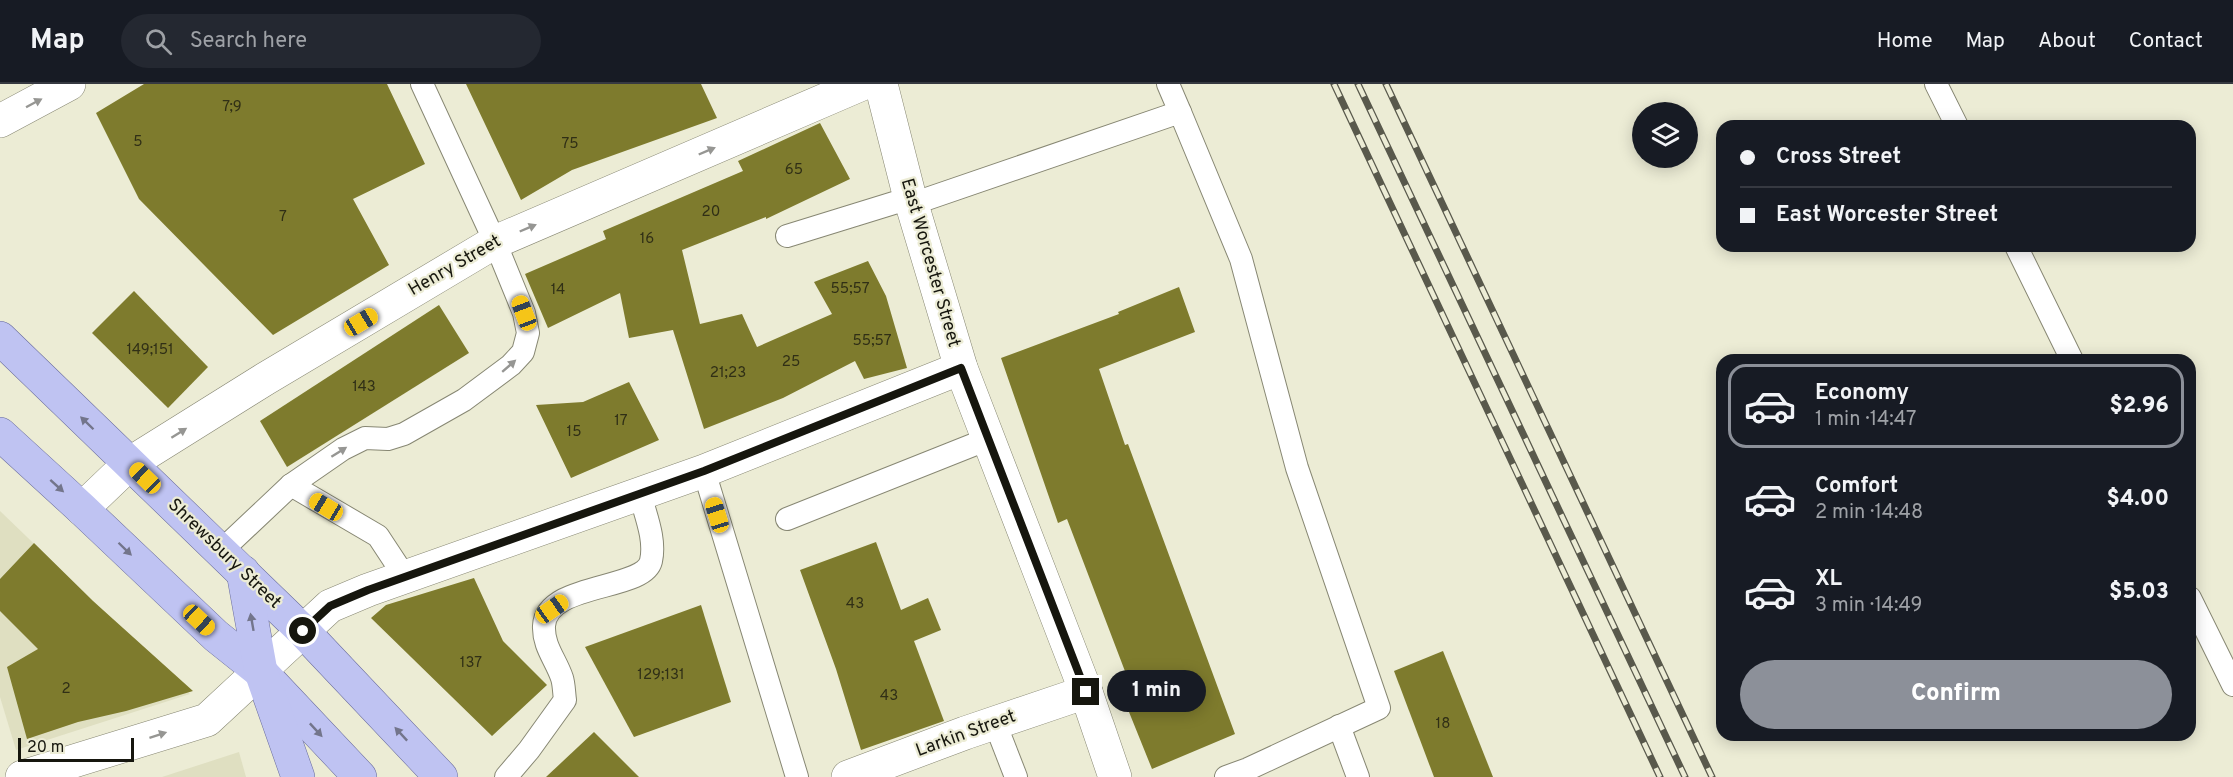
<!DOCTYPE html>
<html lang="en">
<head>
<meta charset="utf-8">
<style>
	body { margin:0; font-family:Overpass,sans-serif; background:#242831; color:#f1f3f6; height:100vh; display:flex; flex-direction:column; font-size:22px; white-space:nowrap }
	* { box-sizing:border-box; margin:0 }
	p { font-size:20px; color:#9ea1a6 }
	.icon { flex:none; width:33px; height:33px; fill:none; stroke:currentColor; stroke-width:2; stroke-linecap:round; stroke-linejoin:round }
	.map { position:relative; flex:1; overflow:hidden }
	.side { position:absolute; left:1716px; top:270px; width:480px; height:387px; display:flex; flex-direction:column; background:#171b24; border-radius:18px; box-shadow:0 3px 15px #0003 }
	.side>* { flex:none }
	.hud { position:absolute; left:1716px; top:36px; width:480px; height:132px; border-radius:18px; box-shadow:0 3px 15px #0003; display:grid; align-content:center; height:132px; padding:0 24px; background:#171b24 }
	.tools { position:absolute; left:1632px; top:18px; display:grid; gap:12px }
	.tools a { display:grid; place-items:center; width:66px; height:66px; border-radius:50%; background:#171b24; box-shadow:0 3px 15px #0003; font-size:30px }
	.scale { position:absolute; left:18px; bottom:15px; width:116px; box-sizing:border-box; padding-left:6px; border:3px solid #16160e; border-top:0; font-size:16px; line-height:21px; white-space:nowrap; color:#16160e; -webkit-text-stroke:4px #ececd5; paint-order:stroke }
	.end { position:absolute; width:27px; height:27px; margin:-14px; border:8px solid #16160e; background:#fff; box-shadow:0 0 0 3px #fff }
	.from { border-radius:50% }
	.bubble { position:absolute; height:42px; border-radius:21px; background:#171b24; box-shadow:0 3px 15px #0003; font-size:20px; font-weight:800; line-height:42px; text-align:center }
	.car { position:absolute; width:18px; height:36px; margin:-18px -9px; border-radius:8px; box-shadow:0 0 4px 2px #0007; background:linear-gradient(#f5c518 24%,#345 0 40%,#f5c518 0 76%,#345 0 86%,#f5c518 0) }
	.hud b { display:flex; align-items:center; gap:21px; height:57px; font-size:22px }
	.hud b+b { border-top:2px solid #363941 }
	.hud i { width:15px; height:15px; background:#f1f3f6 }
	ul { padding:10px 0 0; list-style:none }
	li { display:flex; align-items:center; gap:18px; height:84px; margin:0 12px 9px; padding:0 12px; border:3px solid transparent; border-radius:18px }
	li div { flex:1 }
	li b { display:block; font-size:22px }
	li em { font-style:normal; font-weight:800 }
	li.current { border-color:#8c9099 }
	li>.icon { width:54px; height:54px; stroke-width:1.5 }
	.action { display:flex; gap:12px; margin-top:auto; padding:12px 24px }
	.action a { flex:1; height:69px; border-radius:36px; background:#8c9099; color:#fff; font-size:24px; font-weight:800; line-height:69px; text-align:center }
	header { display:flex; align-items:center; gap:36px; box-sizing:border-box; height:84px; padding:0 30px; background:#171b24; border-bottom:2px solid #363941 }
	header strong { font-size:28px }
	nav { display:flex; gap:33px; margin-inline-start:auto; font-size:21px }
	.search { width:420px; height:54px; background:#242831; display:flex; align-items:center; gap:15px; box-sizing:border-box; padding:0 21px; border-radius:33px; color:#9ea1a6; font-size:22px }
	.map>svg:first-child { display:block }
	.built { fill:#dfdfc1 }
	.building { fill:#7e7b2d }
	.lines { fill:none; stroke-linecap:round; stroke-linejoin:round }
	.service-casing { stroke:#878773; stroke-width:24 }
	.minor-casing { stroke:#878773; stroke-width:34 }
	.primary-casing { stroke:#696c9c; stroke-width:34 }
	.service { stroke:#fff; stroke-width:22 }
	.minor { stroke:#fff; stroke-width:33 }
	.primary { stroke:#bfc3f2; stroke-width:33 }
	.rail-casing { stroke:#59594c; stroke-width:7 }
	.rail { stroke:#ececd5; stroke-width:4.5; stroke-dasharray:14; stroke-linecap:butt }
	.oneway { fill:#969693 }
	.oneway2 { fill:#73758b }
	.route { stroke:#16160e; stroke-width:8 }
	.labels { text-anchor:middle; dominant-baseline:central; stroke-width:4.5; stroke-linejoin:round; paint-order:stroke }
	.number-label { font-size:15px; fill:#302f16 }
	.street-label { font-size:18px; fill:#16160e; stroke:#ececd5 }
</style>
</head>
<body>
<header>
<strong>Map</strong>
<div class="search"><svg class="icon" aria-label="search" viewBox="0 0 24 24"><circle cx="10" cy="10" r="6"/><path d="M15 15l6 6"/></svg>Search here</div>
<nav><a>Home</a><a>Map</a><a>About</a><a>Contact</a></nav>
</header>
<div class="map">
<svg width="2233" height="693" viewBox="0 0 2233 693">
	<rect width="100%" height="100%" fill="#ececd5"/>
	<g class="built">
		<path d="M0 427 190 610 16 666 0 613Z"/>
		<path d="M239 668 246 693H162Z"/>
	</g>
	<g class="building">
		<path d="M144 0H387L425 80 353 115 389 181 273 251 139 115 96 29Z"/>
		<path d="M466 0H701L717 34 572 86 521 116Z"/>
		<path d="M820 39 850 95 766 135V133L682 166 700 240 742 230 757 263 832 230 814 198 868 177 886 212 907 284 864 295 855 277 783 314 704 345 673 246 629 254 620 209 548 244 525 190 606 155 603 147 743 87 738 77Z"/>
		<path d="M1179 203 1195 248 1099 285 1125 361 1128 360 1235 650 1152 685 1129 628 1139 624 1067 435 1058 439 1001 274 1119 230 1118 228Z"/>
		<path d="M134 207 208 283 168 324 92 249Z"/>
		<path d="M439 221 469 269 287 383 260 337Z"/>
		<path d="M629 298 659 356 571 394 536 321 583 318Z"/>
		<path d="M876 458 901 526 928 514 941 546 914 557 944 637 861 666 836 585 800 486Z"/>
		<path d="M34 459 93 517 193 607 126 627 78 638 27 655 7 583 38 565 0 527V495Z"/>
		<path d="M474 494 503 557 547 601 492 652 371 534 386 521Z"/>
		<path d="M701 521 731 618 634 653 585 563Z"/>
		<path d="M1443 567 1493 693H1434L1394 587Z"/>
		<path d="M594 648 639 693H546Z"/>
	</g>
	<g class="lines">
		<defs>
			<g id="service">
				<path d="M1168 0 1180 28"/>
				<path d="M1936 0 1957 42"/>
				<path d="M912 120 1180 28 1241 175 1297 384 1379 624 1248 685 1226 693"/>
				<path d="M787 152 910 114"/>
				<path d="M2016 162 2072 276"/>
				<path d="M704 387 797 693"/>
				<path d="M291 401 378 452 405 493"/>
				<path d="M787 435 988 355"/>
				<path d="M221 467 291 401 343 365 365 354 388 355 404 350 464 316 511 281 523 268 528 249 524 229 495 158 422 0"/>
				<path d="M2190 514 2233 601"/>
				<path d="M995 639 1016 693"/>
				<path d="M1339 642 1358 693"/>
				<path d="M506 693 529 666 565 616C564 609 564 600 562 594 556 576 543 562 544 542 546 498 644 507 651 477 656 455 645 430 640 410"/>
			</g>
			<g id="minor">
				<path d="M881 0 910 114 961 284 1086 608 1115 693"/>
				<path d="M0 37 69 0"/>
				<path d="M82 425 129 380 265 295 495 158 862 0"/>
				<path d="M22 693 207 636 330 522 368 506 704 387 961 284"/>
				<path d="M848 693 965 649 1086 608"/>
			</g>
			<g id="primary">
				<path d="M0 254 303 547 441 693"/>
				<path d="M0 350 82 425 216 552 261 588 360 693"/>
				<path d="M243 488 261 588 298 693"/>
			</g>
		</defs>
		<use href="#service" class="service-casing"/>
		<use href="#minor" class="minor-casing"/>
		<use href="#primary" class="primary-casing"/>
		<use href="#service" class="service"/>
		<use href="#minor" class="minor"/>
		<use href="#primary" class="primary"/>
		<defs>
			<g id="rail">
				<path d="M1334 0 1660 693"/>
				<path d="M1358 0 1685 693"/>
				<path d="M1386 0 1712 693"/>
			</g>
		</defs>
		<use href="#rail" class="rail-casing"/>
		<use href="#rail" class="rail"/>
	</g>
	<defs><path id="oneway-solid" d="M-6-.8H1V-3.2L6.5 0L1 3.2V.8H-6Z" transform="scale(1.5)"/></defs>
	<g class="oneway">
		<use href="#oneway-solid" transform="translate(34 19) rotate(-28)"/>
		<use href="#oneway-solid" transform="translate(707 67) rotate(-23)"/>
		<use href="#oneway-solid" transform="translate(528 144) rotate(-23)"/>
		<use href="#oneway-solid" transform="translate(509 282) rotate(-41)"/>
		<use href="#oneway-solid" transform="translate(179 349) rotate(-32)"/>
		<use href="#oneway-solid" transform="translate(339 368) rotate(-32)"/>
		<use href="#oneway-solid" transform="translate(158 651) rotate(-18)"/>
	</g>
	<g class="oneway2">
		<use href="#oneway-solid" transform="translate(87 339) rotate(-136)"/>
		<use href="#oneway-solid" transform="translate(57 402) rotate(42)"/>
		<use href="#oneway-solid" transform="translate(125 465) rotate(44)"/>
		<use href="#oneway-solid" transform="translate(252 538) rotate(-100)"/>
		<use href="#oneway-solid" transform="translate(316 646) rotate(47)"/>
		<use href="#oneway-solid" transform="translate(401 650) rotate(-133)"/>
	</g>
	<g class="lines">
		<path class="route" d="M303 547 330 522 368 506 704 387 961 284 1086 608"/>
	</g>
	<g class="labels">
		<g class="number-label">
			<text x="232" y="23">7;9</text>
			<text x="138" y="58">5</text>
			<text x="570" y="60">75</text>
			<text x="794" y="86">65</text>
			<text x="711" y="128">20</text>
			<text x="283" y="133">7</text>
			<text x="647" y="155">16</text>
			<text x="850" y="205">55;57</text>
			<text x="558" y="206">14</text>
			<text x="872" y="257">55;57</text>
			<text x="150" y="266">149;151</text>
			<text x="791" y="278">25</text>
			<text x="728" y="289">21;23</text>
			<text x="364" y="303">143</text>
			<text x="621" y="337">17</text>
			<text x="574" y="348">15</text>
			<text x="855" y="520">43</text>
			<text x="471" y="579">137</text>
			<text x="661" y="591">129;131</text>
			<text x="66" y="605">2</text>
			<text x="889" y="612">43</text>
			<text x="1443" y="640">18</text>
		</g>
		<g class="street-label">
			<text transform="translate(930 179) rotate(74)">East Worcester Street</text>
			<text transform="translate(455 182) rotate(-30)">Henry Street</text>
			<text transform="translate(224 470) rotate(44)">Shrewsbury Street</text>
			<text transform="translate(966 650) rotate(-20)">Larkin Street</text>
		</g>
	</g>
</svg>
<div class="tools">
<a><svg class="icon" aria-label="layers" viewBox="0 0 24 24"><path d="M12 4l9 5-9 5-9-5zM3 14l9 5 9-5"/></svg></a>
</div>
<div class="scale">20 m</div>
<i class="end from" style="left:303px;top:547px"></i>
<i class="end" style="left:1086px;top:608px"></i>
<div class="bubble" style="left:1107px;top:586px;width:99px">1 min</div>
<i class="car" style="left:524px;top:229px;rotate:339deg"></i>
<i class="car" style="left:361px;top:238px;rotate:59deg"></i>
<i class="car" style="left:145px;top:394px;rotate:314deg"></i>
<i class="car" style="left:326px;top:423px;rotate:301deg"></i>
<i class="car" style="left:717px;top:431px;rotate:343deg"></i>
<i class="car" style="left:552px;top:525px;rotate:55deg"></i>
<i class="car" style="left:199px;top:536px;rotate:133deg"></i>
<div class="hud">
<b><i class="from"></i>Cross Street</b>
<b><i></i>East Worcester Street</b>
</div>
<section class="side">
<ul>
<li class="current"><svg class="icon" aria-label="car" viewBox="0 0 24 24"><path d="M5 17H2v-5l4-1 3-4h7l3 4 3 1v5h-3M9 17h6M6 11h13"/><circle cx="7" cy="17" r="2"/><circle cx="17" cy="17" r="2"/></svg><div><b>Economy</b><p>1 min · 14:47</p></div><em>$2.96</em></li>
<li><svg class="icon" aria-label="car" viewBox="0 0 24 24"><path d="M5 17H2v-5l4-1 3-4h7l3 4 3 1v5h-3M9 17h6M6 11h13"/><circle cx="7" cy="17" r="2"/><circle cx="17" cy="17" r="2"/></svg><div><b>Comfort</b><p>2 min · 14:48</p></div><em>$4.00</em></li>
<li><svg class="icon" aria-label="car" viewBox="0 0 24 24"><path d="M5 17H2v-5l4-1 3-4h7l3 4 3 1v5h-3M9 17h6M6 11h13"/><circle cx="7" cy="17" r="2"/><circle cx="17" cy="17" r="2"/></svg><div><b>XL</b><p>3 min · 14:49</p></div><em>$5.03</em></li>
</ul>
<div class="action"><a>Confirm</a></div>
</section>
</div>
</body>
</html>
